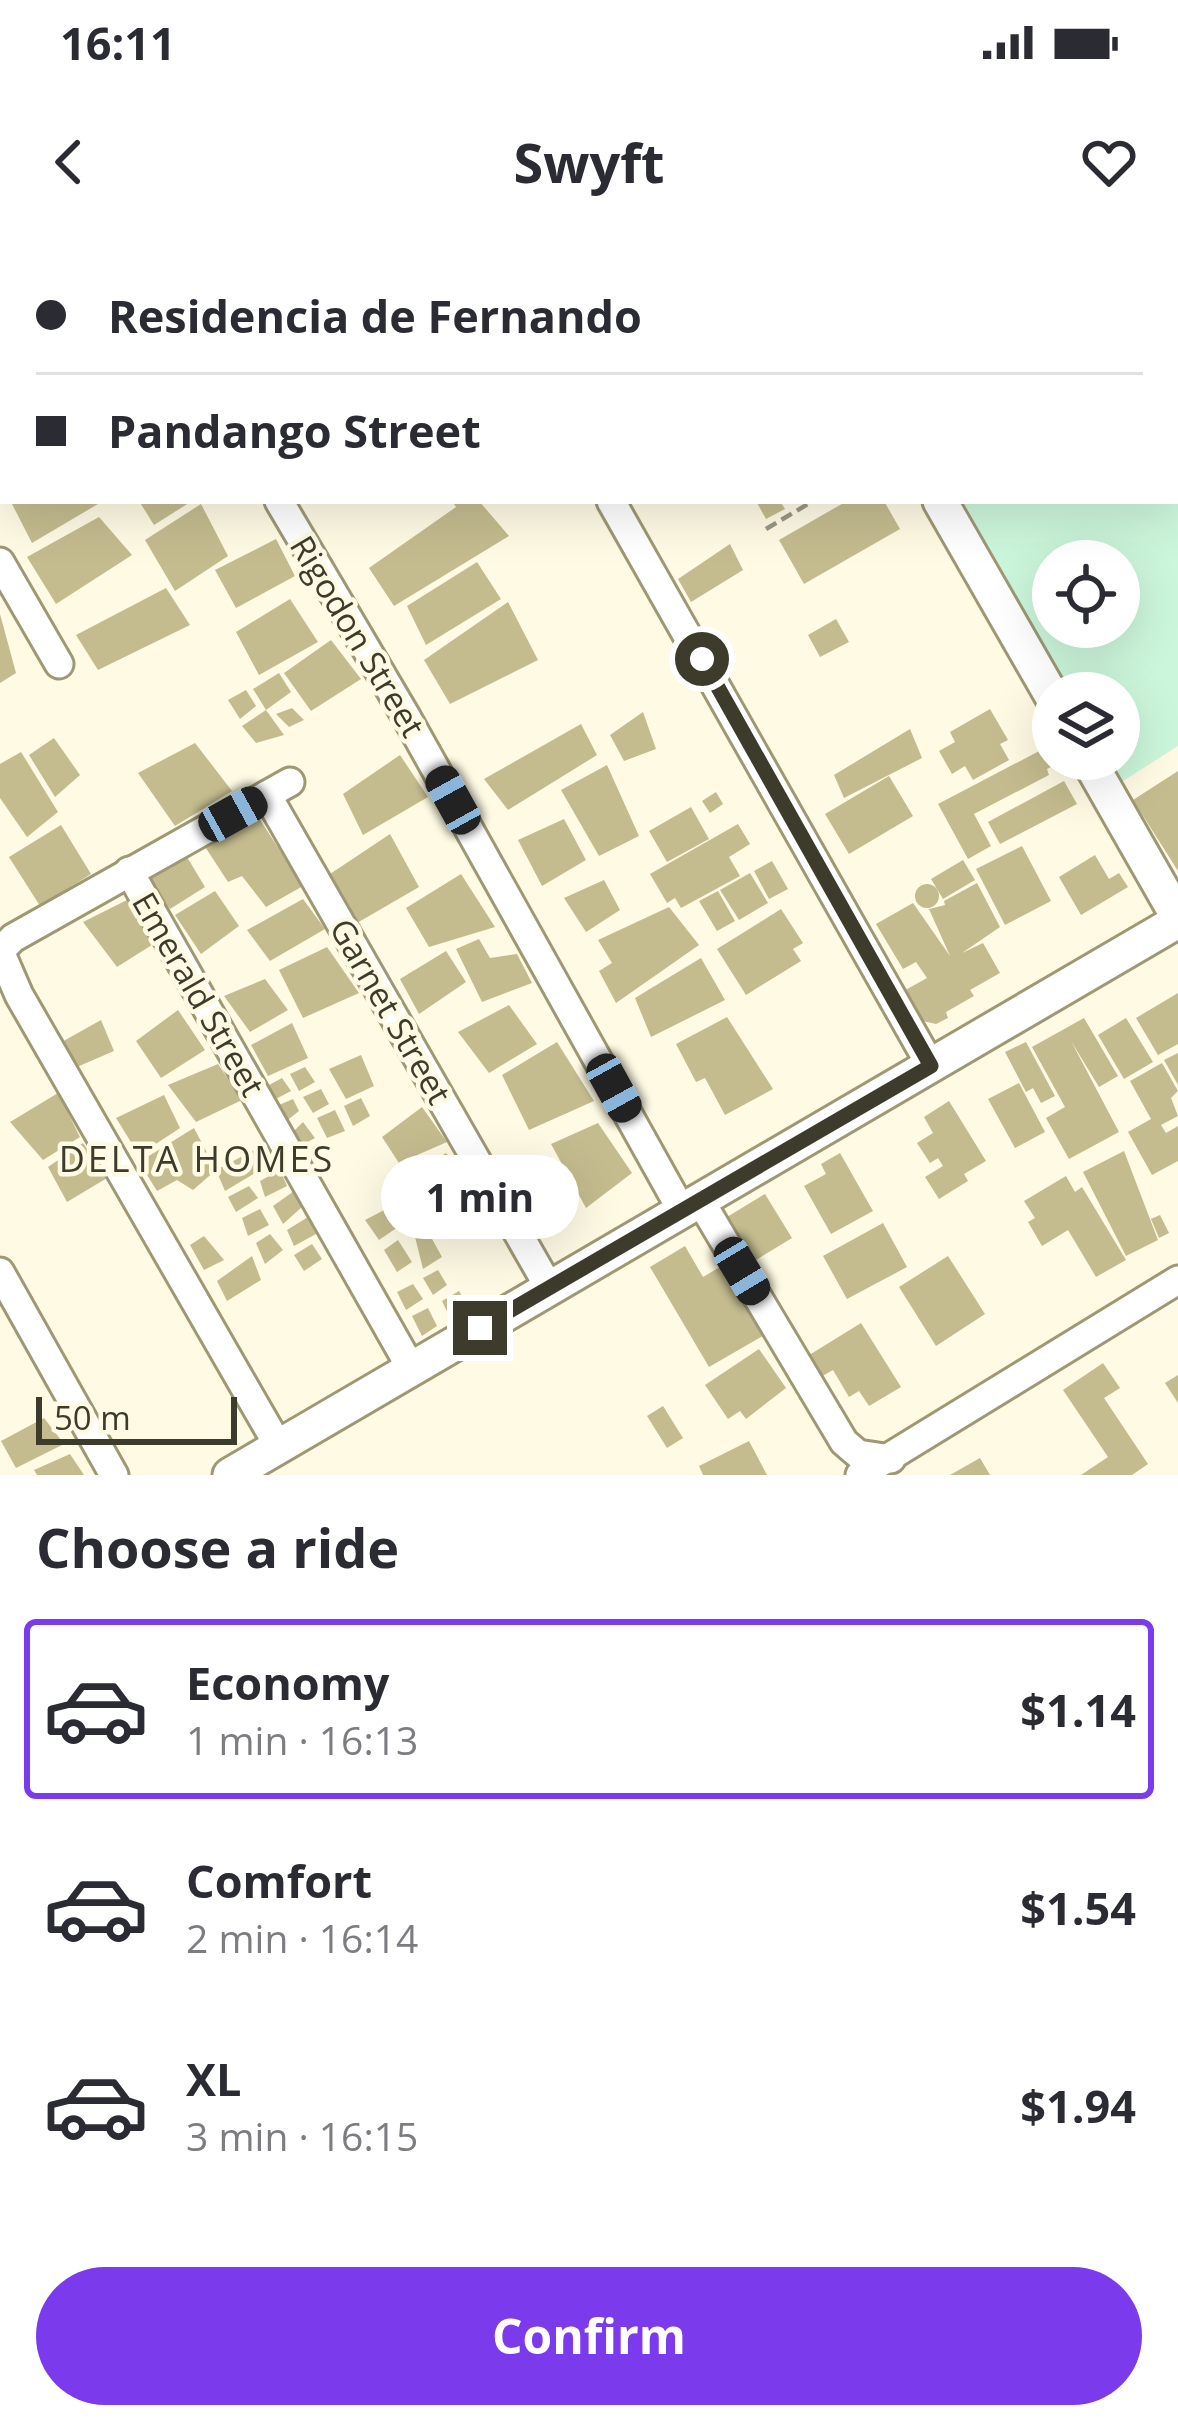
<!DOCTYPE html>
<html lang="en">
<head>
<meta charset="utf-8">
<style>
	body { margin:0; font-family:"Open Sans",sans-serif; background:#f7f7f7; color:#2b2b33; height:100vh; display:flex; flex-direction:column; font-size:45px; white-space:nowrap }
	* { box-sizing:border-box; margin:0 }
	p { font-size:39px; color:#7c7c81 }
	.icon { flex:none; width:66px; height:66px; fill:none; stroke:currentColor; stroke-width:2; stroke-linecap:round; stroke-linejoin:round }
	.map { position:relative; height:1235px; overflow:hidden }
	.side { display:flex; flex-direction:column; background:#fff; flex:1 }
	.side>* { flex:none }
	.banner { position:absolute; left:0px; top:0px; width:1179px; height:264px; box-shadow:0 12px 48px #0002; display:grid; align-content:center; height:264px; padding:0 36px; background:#fff }
	.fabs { position:absolute; left:1032px; top:300px; display:grid; gap:24px }
	.fabs a { display:grid; place-items:center; width:108px; height:108px; border-radius:50%; background:#fff; box-shadow:0 12px 48px #0002; font-size:60px }
	.scale { position:absolute; left:36px; bottom:30px; width:201px; box-sizing:border-box; padding-left:12px; border:6px solid #3d3b2c; border-top:0; font-size:33px; line-height:42px; white-space:nowrap; color:#3d3b2c; -webkit-text-stroke:9px #fefae4; paint-order:stroke }
	.end { position:absolute; width:54px; height:54px; margin:-27px; border:15px solid #3d3b2c; background:#fff; box-shadow:0 0 0 6px #fff }
	.from { border-radius:50% }
	.bubble { position:absolute; height:84px; border-radius:42px; background:#fff; box-shadow:0 12px 48px #0002; font-size:39px; font-weight:700; line-height:84px; text-align:center }
	.car { position:absolute; width:36px; height:72px; margin:-36px -18px; border-radius:15px; box-shadow:0 0 9px 3px #0007; background:linear-gradient(#222 24%,#8ab4d8 0 40%,#222 0 76%,#8ab4d8 0 86%,#222 0) }
	.banner b { display:flex; align-items:center; gap:42px; height:114px; font-size:45px }
	.banner b+b { border-top:3px solid #e1e1e2 }
	.banner i { width:30px; height:30px; background:#2b2b33 }
	ul { padding:0; list-style:none }
	li { display:flex; align-items:center; gap:36px; height:180px; margin:0 24px 18px; padding:0 12px; border:6px solid transparent; border-radius:12px }
	li div { flex:1 }
	li b { display:block; font-size:45px }
	li em { font-style:normal; font-weight:700 }
	li.current { border-color:#7c3aed }
	li>.icon { width:108px; height:108px; stroke-width:1.5 }
	h2 { padding:0 36px; font-size:54px; line-height:144px }
	.cta { display:flex; gap:24px; margin-top:auto; padding:24px 36px }
	.cta a { flex:1; height:138px; border-radius:72px; background:#7c3aed; color:#fff; font-size:48px; font-weight:700; line-height:138px; text-align:center }
	.status { display:flex; justify-content:space-between; align-items:center; height:84px; padding:0 60px; background:#fff; direction:ltr }
	.status svg { height:33px; fill:currentColor }
	header { display:flex; justify-content:space-between; align-items:center; height:156px; padding:0 36px; background:#fff; font-size:54px; font-weight:700 }
	.map>svg:first-child { display:block }
	.green { fill:#ccf6db; fill-rule:evenodd }
	.building { fill:#c4bc8f }
	.lines { fill:none; stroke-linecap:round; stroke-linejoin:round }
	.minor-casing { stroke:#9e9875; stroke-width:33 }
	.tertiary-casing { stroke:#9e9875; stroke-width:39 }
	.path { stroke:#9a9785; stroke-width:4.5; stroke-dasharray:12 6; stroke-linecap:butt }
	.minor { stroke:#fff; stroke-width:27 }
	.tertiary { stroke:#fff; stroke-width:33 }
	.route { stroke:#3d3b2c; stroke-width:15 }
	.labels { text-anchor:middle; dominant-baseline:central; stroke-width:9; stroke-linejoin:round; paint-order:stroke }
	.street-label { font-size:33px; fill:#3d3b2c; stroke:#fefae4 }
	.neighbourhood-label { font-size:36px; letter-spacing:3px; fill:#3d3b2c; stroke:#fefae4 }
</style>
</head>
<body>
<div class="status"><b>16:11</b><svg viewBox="0 0 49 12"><path d="M0 12V9h3v3zM5 12V6h3v6zM10 12V3h3v9zM15 12V0h3v12zM26 1h20v11H26zM47 4h2v5h-2z"/></svg></div>
<header><svg class="icon" aria-label="back" viewBox="0 0 24 24"><path d="M15 5l-7 7 7 7"/></svg>Swyft<svg class="icon" aria-label="heart" viewBox="0 0 24 24"><path d="M12 20l-8-8c-3-5 5-10 8-4 3-6 11-1 8 4z"/></svg></header>
<div class="map">
<svg width="1178" height="1235" viewBox="0 0 1178 1235">
	<rect width="100%" height="100%" fill="#fefae4"/>
	<path class="green" d="M1178 140V506L1120 543 1107 519H1119V453H1070L963 261H1176ZM1053 321H1119V387H1053Z"/>
	<g class="building">
		<path d="M17 261H103L32 303 12 264Z"/>
		<path d="M139 261H192L154 285Z"/>
		<path d="M452 261H479L509 296 394 366 369 328 456 267Z"/>
		<path d="M756 261H780L785 269 766 279Z"/>
		<path d="M847 261H884L900 289 804 344 779 300Z"/>
		<path d="M201 264 228 316 175 351 145 300Z"/>
		<path d="M99 277 132 315 56 364 27 317Z"/>
		<path d="M276 299 295 336 236 368 215 330Z"/>
		<path d="M730 304 743 330 691 362 678 339Z"/>
		<path d="M477 322 501 359 426 405 407 366Z"/>
		<path d="M166 348 190 385 98 430 76 395Z"/>
		<path d="M290 359 318 402 259 435 236 392Z"/>
		<path d="M508 362 538 420 450 464 424 420Z"/>
		<path d="M0 374 16 433 0 443Z"/>
		<path d="M836 379 849 402 820 417 808 395Z"/>
		<path d="M331 400 361 439 311 471 284 433Z"/>
		<path d="M279 433 291 452 266 470 253 449Z"/>
		<path d="M246 450 256 466 240 479 228 460Z"/>
		<path d="M292 468 304 480 289 487 276 474Z"/>
		<path d="M990 469 1008 500 1000 504 1009 520 973 540 965 526 952 534 939 511 955 502 950 492Z"/>
		<path d="M266 470 284 495 256 503 242 486Z"/>
		<path d="M643 472 656 509 624 521 610 495Z"/>
		<path d="M581 484 597 515 508 570 484 539Z"/>
		<path d="M910 489 922 518 844 558 834 535Z"/>
		<path d="M54 498 80 535 55 557 29 515Z"/>
		<path d="M195 503 232 551 175 586 138 533Z"/>
		<path d="M1043 509 1053 526 1047 529 1049 535 974 574 991 606 968 619 938 564Z"/>
		<path d="M21 512 58 572 27 597 0 558V524Z"/>
		<path d="M400 515 428 557 363 595 343 554Z"/>
		<path d="M607 525 639 596 599 616 561 550Z"/>
		<path d="M1178 531V631L1133 560Z"/>
		<path d="M889 536 913 576 849 614 825 574Z"/>
		<path d="M1064 541 1077 564 1000 604 988 582Z"/>
		<path d="M716 552 723 564 710 573 702 561Z"/>
		<path d="M691 567 709 599 667 622 649 591Z"/>
		<path d="M255 572 303 646 266 667 242 636 228 642 200 599Z"/>
		<path d="M564 579 586 620 542 646 518 600Z"/>
		<path d="M738 584 750 604 729 617 740 636 681 668 675 658 667 663 650 634Z"/>
		<path d="M61 585 91 634 40 666 9 617Z"/>
		<path d="M390 594 419 647 357 683 330 634Z"/>
		<path d="M1022 606 1051 661 1005 685 976 629Z"/>
		<path d="M184 612 205 647 170 669 148 637Z"/>
		<path d="M1095 615 1109 639 1119 633 1128 647 1081 675 1059 637Z"/>
		<path d="M963 620 975 640 943 659 931 639Z"/>
		<path d="M772 621 788 649 769 659 754 631Z"/>
		<path d="M750 633 768 663 739 680 720 650Z"/>
		<path d="M461 634 495 687 429 707 406 668Z"/>
		<path d="M604 640 620 670 586 692 564 658Z"/>
		<path d="M977 643 1000 687 962 713 983 703 1000 733 970 750 974 756 946 772 948 778 936 784 914 779 900 753 927 738 916 722 903 729 876 684 913 663 950 716 929 669 945 665 944 661Z"/>
		<circle cx="927" cy="656" r="12"/>
		<path d="M215 651 239 686 201 714 175 675Z"/>
		<path d="M718 651 735 681 717 691 699 661Z"/>
		<path d="M129 659 155 703 117 727 83 682Z"/>
		<path d="M303 659 325 689 270 721 247 690Z"/>
		<path d="M669 667 699 705 616 763 599 731 612 723 598 700Z"/>
		<path d="M781 669 803 703 793 709 801 721 746 755 717 709Z"/>
		<path d="M479 699 490 718 517 714 532 743 482 762 456 709Z"/>
		<path d="M327 707 359 753 303 778 279 730Z"/>
		<path d="M446 711 466 742 419 774 400 739Z"/>
		<path d="M701 718 725 760 651 797 635 758Z"/>
		<path d="M265 739 288 770 250 792 224 756Z"/>
		<path d="M1178 753V804L1158 815 1136 778Z"/>
		<path d="M509 765 537 804 489 833 458 792Z"/>
		<path d="M178 770 205 810 161 838 136 801Z"/>
		<path d="M727 777 773 849 725 875 705 838 696 842 676 804Z"/>
		<path d="M1084 778 1118 836 1099 847 1071 801 1119 892 1069 919 1046 878 1065 867 1032 807Z"/>
		<path d="M1126 778 1153 822 1124 839 1098 795Z"/>
		<path d="M101 780 114 811 70 830 60 803Z"/>
		<path d="M292 783 308 818 268 836 251 805Z"/>
		<path d="M557 802 594 861 529 890 502 835Z"/>
		<path d="M1026 802 1055 856 1041 863 1033 848 1026 852 1005 812Z"/>
		<path d="M1178 813V845L1164 820Z"/>
		<path d="M361 815 374 846 346 859 329 829Z"/>
		<path d="M1162 823 1178 851 1171 858 1178 876 1161 885 1166 893 1178 886V921L1152 935 1128 892 1151 879 1130 841Z"/>
		<path d="M218 824 242 860 196 882 168 845Z"/>
		<path d="M305 827 315 842 299 851 290 834Z"/>
		<path d="M282 838 291 851 274 860 269 845Z"/>
		<path d="M1019 843 1045 892 1015 908 988 859Z"/>
		<path d="M321 849 329 864 313 873 303 857Z"/>
		<path d="M58 853 80 897 43 920 10 882Z"/>
		<path d="M164 855 180 888 139 915 116 878Z"/>
		<path d="M361 858 370 876 353 886 344 866Z"/>
		<path d="M293 859 299 871 285 882 279 865Z"/>
		<path d="M949 861 986 921 964 934 968 941 939 959 925 937 943 926 938 918 930 923 917 903 933 893 924 877Z"/>
		<path d="M422 867 447 902 399 923 382 897Z"/>
		<path d="M335 870 345 891 327 898 317 878Z"/>
		<path d="M303 882 315 898 297 908 294 891Z"/>
		<path d="M598 883 632 933 586 968 551 904Z"/>
		<path d="M194 888 216 930 193 950 177 940 157 951 139 922Z"/>
		<path d="M83 903 107 938 67 962 48 927Z"/>
		<path d="M260 907 272 923 225 951 216 930Z"/>
		<path d="M1124 911 1158 1000 1126 1016 1083 932Z"/>
		<path d="M446 913 478 948 435 977 413 935Z"/>
		<path d="M840 913 873 971 831 994 804 946 826 934 821 924Z"/>
		<path d="M280 930 287 946 265 957 260 941Z"/>
		<path d="M1066 936 1075 952 1082 947 1126 1020 1096 1037 1068 990 1042 1006 1028 982 1035 978 1024 961Z"/>
		<path d="M249 946 258 958 236 972 228 957Z"/>
		<path d="M294 951 302 967 283 984 273 966Z"/>
		<path d="M765 954 792 998 751 1023 721 987 730 982 727 977Z"/>
		<path d="M410 957 422 982 406 991 390 964Z"/>
		<path d="M260 969 269 985 248 996 242 978Z"/>
		<path d="M386 969 398 987 379 1000 365 980Z"/>
		<path d="M1160 975 1169 993 1159 998 1151 979Z"/>
		<path d="M308 977 316 994 294 1006 287 990Z"/>
		<path d="M883 983 907 1027 847 1059 823 1016Z"/>
		<path d="M426 988 442 1017 423 1029 415 997Z"/>
		<path d="M270 994 283 1010 265 1024 256 1003Z"/>
		<path d="M204 996 224 1020 204 1030 190 1005Z"/>
		<path d="M398 1000 412 1022 397 1032 384 1010Z"/>
		<path d="M312 1004 322 1019 304 1031 294 1015Z"/>
		<path d="M685 1006 703 1037 725 1024 766 1094 709 1127 650 1027Z"/>
		<path d="M252 1016 261 1040 227 1061 217 1041Z"/>
		<path d="M948 1016 985 1074 936 1106 899 1047Z"/>
		<path d="M438 1030 447 1045 433 1055 423 1038Z"/>
		<path d="M413 1044 423 1059 406 1070 397 1052Z"/>
		<path d="M459 1051 470 1071 451 1080 442 1061Z"/>
		<path d="M428 1068 437 1086 422 1096 412 1076Z"/>
		<path d="M861 1083 901 1147 869 1166 859 1151 849 1157 833 1130 819 1138 806 1117Z"/>
		<path d="M759 1109 786 1148 746 1179 740 1171 728 1179 705 1145Z"/>
		<path d="M1103 1123 1120 1148 1104 1158 1148 1224 1132 1235H1081L1108 1217 1063 1150Z"/>
		<path d="M1178 1135V1163L1165 1143Z"/>
		<path d="M663 1166 683 1198 667 1208 647 1176Z"/>
		<path d="M44 1178 64 1204 16 1228 1 1201Z"/>
		<path d="M749 1201 767 1235H703L699 1226Z"/>
		<path d="M70 1214 84 1235H37L34 1230Z"/>
		<path d="M980 1218 990 1235H950Z"/>
	</g>
	<g class="lines">
		<defs>
			<g id="minor">
				<path d="M130 0 131 3"/>
				<path d="M459 0 461 3"/>
				<path d="M811 3 816 0"/>
				<path d="M1176 109H1178"/>
				<path d="M279 261 407 478 682 971"/>
				<path d="M611 261 931 826"/>
				<path d="M0 322 59 424"/>
				<path d="M267 555 550 1049"/>
				<path d="M129 631 411 1128"/>
				<path d="M701 962 844 1202 858 1214 891 1219"/>
				<path d="M0 1032 114 1235"/>
				<path d="M279 1207 19 755 0 711 13 698 290 542"/>
				<path d="M860 1235 1178 1040"/>
			</g>
			<g id="tertiary">
				<path d="M789 0 791 3"/>
				<path d="M940 261 1053 458"/>
				<path d="M1088 519 1178 677"/>
				<path d="M230 1235 1178 681"/>
			</g>
		</defs>
		<use href="#minor" class="minor-casing"/>
		<use href="#tertiary" class="tertiary-casing"/>
		<path class="path" d="M766 289 813 261"/>
		<use href="#minor" class="minor"/>
		<use href="#tertiary" class="tertiary"/>
	</g>
	<g class="lines">
		<path class="route" d="M480 1088 931 826 702 419"/>
	</g>
	<g class="labels">
		<g class="street-label">
			<text transform="translate(358 396) rotate(59)">Rigodon Street</text>
			<text transform="translate(199 754) rotate(60)">Emerald Street</text>
			<text transform="translate(391 771) rotate(60)">Garnet Street</text>
		</g>
		<g class="neighbourhood-label">
			<text x="197" y="918">DELTA HOMES</text>
		</g>
	</g>
</svg>
<div class="fabs">
<a><svg class="icon" aria-label="locate" viewBox="0 0 24 24"><circle cx="12" cy="12" r="6"/><path d="M12 2v4M12 18v4M2 12h4M18 12h4"/></svg></a>
<a><svg class="icon" aria-label="layers" viewBox="0 0 24 24"><path d="M12 4l9 5-9 5-9-5zM3 14l9 5 9-5"/></svg></a>
</div>
<div class="scale">50 m</div>
<i class="end from" style="left:702px;top:419px"></i>
<i class="end" style="left:480px;top:1088px"></i>
<div class="bubble" style="left:381px;top:915px;width:198px">1 min</div>
<i class="car" style="left:453px;top:560px;rotate:331deg"></i>
<i class="car" style="left:233px;top:574px;rotate:61deg"></i>
<i class="car" style="left:614px;top:848px;rotate:151deg"></i>
<i class="car" style="left:742px;top:1031px;rotate:149deg"></i>
<div class="banner">
<b><i class="from"></i>Residencia de Fernando</b>
<b><i></i>Pandango Street</b>
</div>
</div>
<section class="side">
<h2>Choose a ride</h2>
<ul>
<li class="current"><svg class="icon" aria-label="car" viewBox="0 0 24 24"><path d="M5 17H2v-5l4-1 3-4h7l3 4 3 1v5h-3M9 17h6M6 11h13"/><circle cx="7" cy="17" r="2"/><circle cx="17" cy="17" r="2"/></svg><div><b>Economy</b><p>1 min · 16:13</p></div><em>$1.14</em></li>
<li><svg class="icon" aria-label="car" viewBox="0 0 24 24"><path d="M5 17H2v-5l4-1 3-4h7l3 4 3 1v5h-3M9 17h6M6 11h13"/><circle cx="7" cy="17" r="2"/><circle cx="17" cy="17" r="2"/></svg><div><b>Comfort</b><p>2 min · 16:14</p></div><em>$1.54</em></li>
<li><svg class="icon" aria-label="car" viewBox="0 0 24 24"><path d="M5 17H2v-5l4-1 3-4h7l3 4 3 1v5h-3M9 17h6M6 11h13"/><circle cx="7" cy="17" r="2"/><circle cx="17" cy="17" r="2"/></svg><div><b>XL</b><p>3 min · 16:15</p></div><em>$1.94</em></li>
</ul>
<div class="cta"><a>Confirm</a></div>
</section>
</body>
</html>
